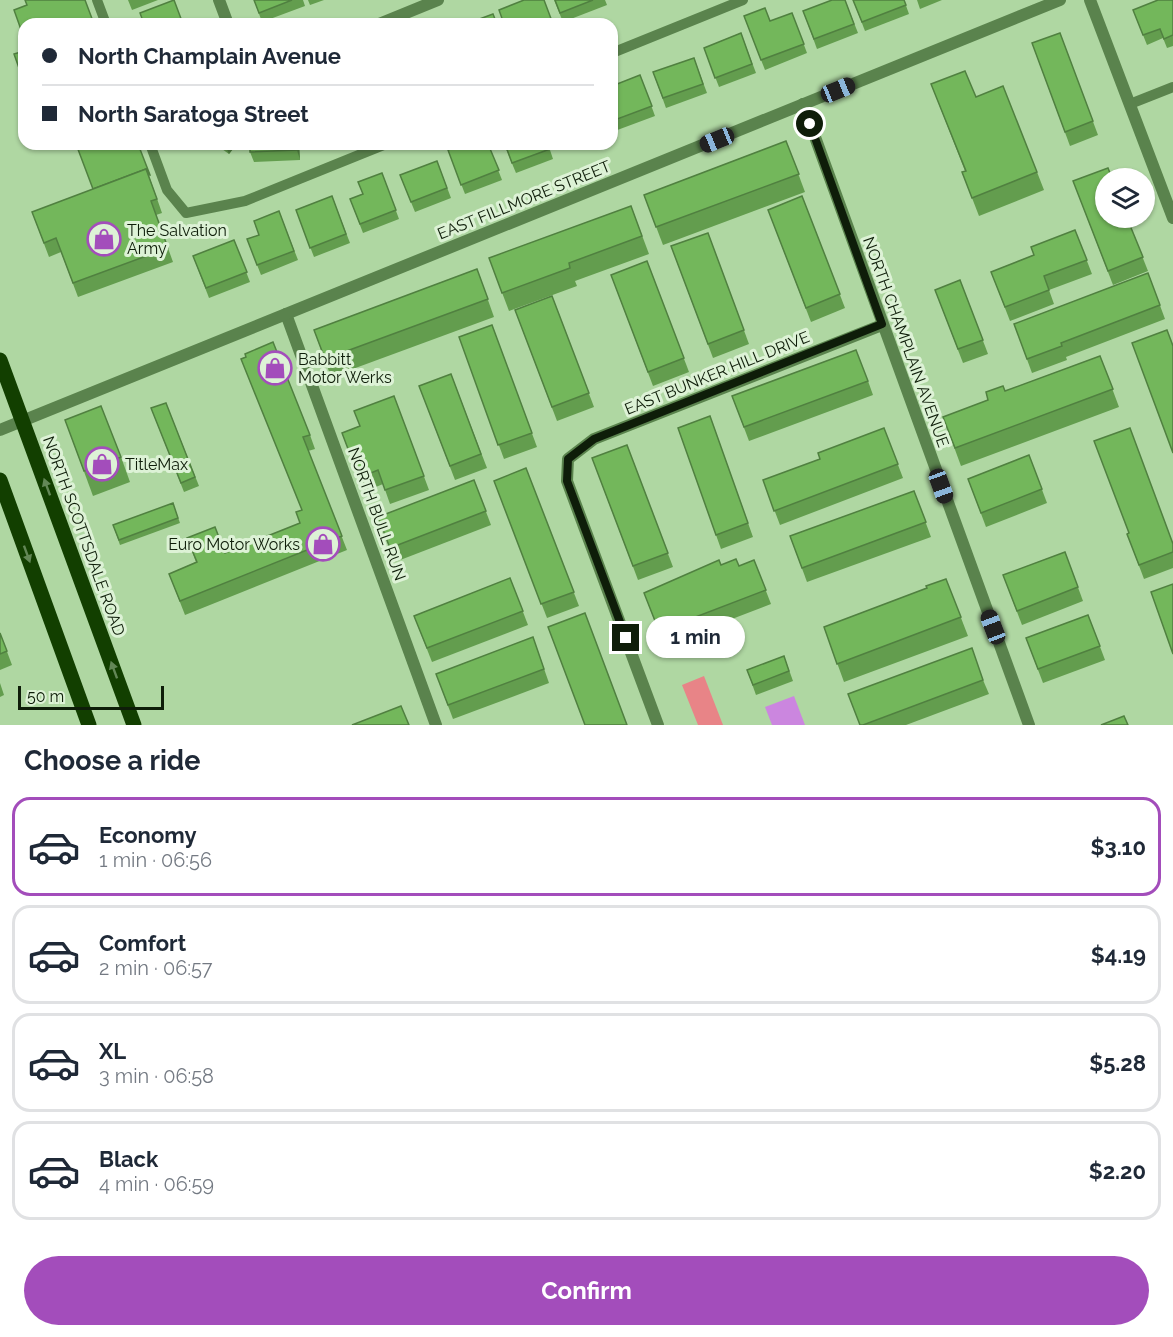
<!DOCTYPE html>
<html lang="en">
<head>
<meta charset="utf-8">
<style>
	body { margin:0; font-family:Raleway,sans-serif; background:#f6f6f7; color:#1f2937; height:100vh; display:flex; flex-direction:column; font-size:22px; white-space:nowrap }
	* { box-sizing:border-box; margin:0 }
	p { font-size:20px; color:#747a83 }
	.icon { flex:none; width:33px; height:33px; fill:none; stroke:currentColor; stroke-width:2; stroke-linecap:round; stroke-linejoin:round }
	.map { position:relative; height:725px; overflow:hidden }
	.panel { display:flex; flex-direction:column; background:#fff; flex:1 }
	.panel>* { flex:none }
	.hud { position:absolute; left:18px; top:18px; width:600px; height:132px; border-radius:18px; box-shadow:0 2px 4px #0004; display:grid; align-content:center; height:132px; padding:0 24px; background:#fff }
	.buttons { position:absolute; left:1095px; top:168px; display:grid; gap:12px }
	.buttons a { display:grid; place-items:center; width:60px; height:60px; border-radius:50%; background:#fff; box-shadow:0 2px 4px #0004; font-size:30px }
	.scale { position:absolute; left:18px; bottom:15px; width:146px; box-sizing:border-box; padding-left:6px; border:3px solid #0e1d09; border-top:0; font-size:16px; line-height:21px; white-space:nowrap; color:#0e1d09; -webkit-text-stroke:4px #ddf2d6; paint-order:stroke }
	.end { position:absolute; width:27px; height:27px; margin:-14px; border:8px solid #0e1d09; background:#fff; box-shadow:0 0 0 3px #fff }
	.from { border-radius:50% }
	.bubble { position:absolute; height:42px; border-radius:21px; background:#fff; box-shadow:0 2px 4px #0004; font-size:20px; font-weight:700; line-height:42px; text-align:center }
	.car { position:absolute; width:18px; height:36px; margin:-18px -9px; border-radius:8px; box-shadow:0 0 4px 2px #0007; background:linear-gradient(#222 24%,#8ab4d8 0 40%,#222 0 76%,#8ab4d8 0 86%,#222 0) }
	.hud b { display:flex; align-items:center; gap:21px; height:57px; font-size:22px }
	.hud b+b { border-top:2px solid #e0e1e3 }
	.hud i { width:15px; height:15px; background:#1f2937 }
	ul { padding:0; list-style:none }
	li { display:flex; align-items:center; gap:18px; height:99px; margin:0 12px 9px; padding:0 12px; border:3px solid #e0e1e3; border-radius:18px }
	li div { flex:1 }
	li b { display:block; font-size:22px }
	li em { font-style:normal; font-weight:700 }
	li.active { border-color:#a34dbb }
	li>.icon { width:54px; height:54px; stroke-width:1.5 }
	h2 { padding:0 24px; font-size:27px; line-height:72px }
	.action { display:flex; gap:12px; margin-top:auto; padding:12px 24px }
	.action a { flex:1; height:69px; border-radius:36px; background:#a34dbb; color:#fff; font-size:24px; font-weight:700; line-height:69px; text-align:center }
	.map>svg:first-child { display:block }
	.green { fill:#e88487 }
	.water { fill:#cb86df }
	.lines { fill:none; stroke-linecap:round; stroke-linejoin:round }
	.lane { stroke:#5a834d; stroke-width:10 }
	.street { stroke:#5a834d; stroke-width:12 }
	.primary { stroke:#123f00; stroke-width:15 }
	.wall { fill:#639d4e }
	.shaded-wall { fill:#508040 }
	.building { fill:#73b75b; stroke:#508040; stroke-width:1.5 }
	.oneway { fill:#638756 }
	.route { stroke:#0e1d09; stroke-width:8 }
	.labels { text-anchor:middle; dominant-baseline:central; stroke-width:6; stroke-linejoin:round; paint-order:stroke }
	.street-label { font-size:16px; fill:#0e1d09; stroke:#ddf2d6 }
	.poi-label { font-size:16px; fill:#0e1d09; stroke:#ddf2d6; text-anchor:start }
</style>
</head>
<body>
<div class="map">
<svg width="1173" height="725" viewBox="0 0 1173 725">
	<rect width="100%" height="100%" fill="#afd7a2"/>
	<path class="green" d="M704 676 723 725H698L682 685Z"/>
	<path class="water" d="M794 696 805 725H772L765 707Z"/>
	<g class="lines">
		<g class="lane">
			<path d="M97 0 106 24"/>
			<path d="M612 53 743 0"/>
			<path d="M1130 104 1173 87"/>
			<path d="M150 144 167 190 186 213 245 201 386 144"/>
		</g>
		<g class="street">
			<path d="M219 0 228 24"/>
			<path d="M1090 0 1173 218"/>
			<path d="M379 24 438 0"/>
			<path d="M803 104 1029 725"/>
			<path d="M286 314 436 725"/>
			<path d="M0 430 1060 0"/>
			<path d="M658 725 567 481 568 459 594 439 882 325"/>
		</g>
		<g class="primary">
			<path d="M0 360 134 725"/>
			<path d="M0 480 89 725"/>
		</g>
	</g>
	<g class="wall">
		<path d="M128 0H158L132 10Z"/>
		<path d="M254 0H303L305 6 262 22Z"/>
		<path d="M308 0H324L310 5Z"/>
		<path d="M554 0H605L607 5 563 22Z"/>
		<path d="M845 0 858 33 817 49 803 11Z"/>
		<path d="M853 0H904L909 14 865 31Z"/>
		<path d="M917 0H942L920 9Z"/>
		<path d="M1173 0V46L1167 48 1163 38 1147 45 1133 10Z"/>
		<path d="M792 13 807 53 765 70 744 16 770 21Z"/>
		<path d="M741 33 756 73 719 87 704 48Z"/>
		<path d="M1060 33 1098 135 1070 146 1032 43Z"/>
		<path d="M694 58 707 93 666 108 653 72Z"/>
		<path d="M640 75 655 116 612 132V86Z"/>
		<path d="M931 84 1037 172 1044 190 979 216 962 172 965 171Z"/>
		<path d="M786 141 805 192 663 245 644 195Z"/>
		<path d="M138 144 162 213 156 215 173 262 78 297 61 252 49 257 32 212 93 189Z"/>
		<path d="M215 144H237L229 154Z"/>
		<path d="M299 144 300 160 254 162 250 152Z"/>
		<path d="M488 144 502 180 465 194 448 150Z"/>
		<path d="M504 144H548L553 159 516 173Z"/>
		<path d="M564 144H583L567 150Z"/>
		<path d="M437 161 451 198 415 212 400 175Z"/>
		<path d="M382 173 399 219 363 233 350 199 363 194Z"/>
		<path d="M1073 181 1127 218 1148 271 1113 285Z"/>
		<path d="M332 196 350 243 314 257 296 210Z"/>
		<path d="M802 196 845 308 811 322 768 210Z"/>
		<path d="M631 206 649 254 575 281 577 286 509 311 489 258Z"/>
		<path d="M279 211 298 260 261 275 247 239 259 235Z"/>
		<path d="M1075 230 1092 274 1049 290 1054 304 1010 321 991 272 1034 255Z"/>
		<path d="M708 233 749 344 713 358 671 246Z"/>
		<path d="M234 240 250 282 209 298 193 256Z"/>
		<path d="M647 261 689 372 653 386 611 275Z"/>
		<path d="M477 269 494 317 331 377 314 330Z"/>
		<path d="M1148 273 1165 319 1066 357 1067 360 1032 373 1014 324Z"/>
		<path d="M960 280 988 354 963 363 935 290Z"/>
		<path d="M552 296 594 407 557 421 515 310Z"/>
		<path d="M492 325 537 447 504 459 459 337Z"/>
		<path d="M1100 356 1119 407 961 466 943 417 988 400 1005 391Z"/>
		<path d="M241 359 310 435 315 449 308 451 347 550 185 615 169 574 196 562 187 538 225 553 300 523 302 510Z"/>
		<path d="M451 374 487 468 455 480 419 386Z"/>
		<path d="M868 381 873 395 749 441 732 396Z"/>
		<path d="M394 396 429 490 390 504 383 484 364 492 342 433 359 426Z"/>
		<path d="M166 403 199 486 184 492 151 408Z"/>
		<path d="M710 416 753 537 721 549 678 428Z"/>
		<path d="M65 420 121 457 130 482 93 496Z"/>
		<path d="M884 428 903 478 780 525 763 480 820 459Z"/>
		<path d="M627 445 673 567 638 580 592 458Z"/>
		<path d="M1029 455 1047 503 986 527 968 479Z"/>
		<path d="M526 468 579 606 547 618 494 481Z"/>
		<path d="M474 480 491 525 395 562 378 517Z"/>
		<path d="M914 491 931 537 807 582 790 536Z"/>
		<path d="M173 503 180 523 120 545 113 525Z"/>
		<path d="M1127 534 1173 544V568L1144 579Z"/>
		<path d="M1065 552 1083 601 1022 625 1003 575Z"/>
		<path d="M754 560 771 604 664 645 644 593 721 565 739 566Z"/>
		<path d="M510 578 528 625 432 662 414 616Z"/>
		<path d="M946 579 968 636 844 682 824 627 927 588Z"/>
		<path d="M1088 615 1105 660 1043 683 1026 638Z"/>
		<path d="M0 633 12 665 0 670Z"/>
		<path d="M533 637 549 683 453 719 436 674Z"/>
		<path d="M784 656 793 681 756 695 747 670Z"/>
		<path d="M983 680 989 694 906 725H860Z"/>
		<path d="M0 683 4 695 0 697Z"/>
	</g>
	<g class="shaded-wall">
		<path d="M226 144H237L229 154 225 145Z"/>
		<path d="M296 144H299L300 160 297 150Z"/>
	</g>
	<g class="building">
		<path d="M25 0H85L94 24H24V38L14 10 27 5Z"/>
		<path d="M174 0 183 24H144L140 13Z"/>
		<path d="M254 0H292L259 13Z"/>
		<path d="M524 0H544L553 24H504L499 10Z"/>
		<path d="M555 0H593L560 13Z"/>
		<path d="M832 0H845L854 24 814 39 803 11Z"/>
		<path d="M853 0H904L906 5 862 22Z"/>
		<path d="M1158 0H1173V35L1164 39 1160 29 1143 35 1133 10Z"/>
		<path d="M765 8 770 21 792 13 804 44 761 60 744 16Z"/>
		<path d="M493 14 497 24H466Z"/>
		<path d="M741 33 752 64 715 78 704 48Z"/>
		<path d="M1060 33 1093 121 1065 132 1032 43Z"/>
		<path d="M24 51V82L14 54Z"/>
		<path d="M694 58 703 84 663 98 653 72Z"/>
		<path d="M965 71 976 97 1003 86 1037 172 972 198 962 172 966 171 931 84Z"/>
		<path d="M640 75 652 106 612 121V86Z"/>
		<path d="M786 141 799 174 656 227 644 195Z"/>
		<path d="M76 144H138L150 175H149L146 169 93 189Z"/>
		<path d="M250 144H296L297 150 250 152Z"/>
		<path d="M465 144H488L499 170 461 185 448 150Z"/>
		<path d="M505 144H548L550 149 512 163Z"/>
		<path d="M437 161 447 188 411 202 400 175Z"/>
		<path d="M1108 168 1112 178H1106V218H1127L1143 257 1108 271 1073 181Z"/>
		<path d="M146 169 157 199 151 201 168 248 73 283 56 238 44 243 32 212Z"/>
		<path d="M382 173 396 210 360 224 350 199 363 194 358 182Z"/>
		<path d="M332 196 346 234 310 248 296 210Z"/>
		<path d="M802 196 840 294 806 308 768 210Z"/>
		<path d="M631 206 642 236 569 263 570 268 502 293 489 258Z"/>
		<path d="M279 211 294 251 257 265 247 239 259 235 254 221Z"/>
		<path d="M1075 230 1087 260 1044 276 1049 290 1005 307 991 272 1034 255 1031 247Z"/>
		<path d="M708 233 744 330 708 344 671 246Z"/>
		<path d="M234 240 247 272 206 288 193 256Z"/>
		<path d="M647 261 684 358 648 372 611 275Z"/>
		<path d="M477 269 488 299 325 359 314 330Z"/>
		<path d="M1148 273 1160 305 1061 343 1062 346 1027 359 1014 324Z"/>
		<path d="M960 280 983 340 958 349 935 290Z"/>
		<path d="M552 296 589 393 552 407 515 310Z"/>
		<path d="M492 325 532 433 498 445 459 337Z"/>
		<path d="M1167 330 1173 346V453L1132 343Z"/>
		<path d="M273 342 310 435 303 437 342 536 180 601 169 574 197 562 187 538 215 527 225 553 300 523 296 512 302 510 241 359 246 357 245 354Z"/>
		<path d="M856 350 868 381 744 427 732 396Z"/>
		<path d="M1100 356 1113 389 955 448 943 417 988 400 986 392 1003 386 1005 391Z"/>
		<path d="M451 374 481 454 450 466 419 386Z"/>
		<path d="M394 396 424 476 385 490 378 470 359 478 342 433 360 426 354 411Z"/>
		<path d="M166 403 195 477 181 483 151 408Z"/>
		<path d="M101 406 121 457 84 471 65 420Z"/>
		<path d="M710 416 748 523 716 535 678 428Z"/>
		<path d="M884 428 898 464 774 511 763 480 820 459 818 453Z"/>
		<path d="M1130 428 1173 544V552L1139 565 1127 534 1129 533 1094 441Z"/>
		<path d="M627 445 668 553 633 566 592 458Z"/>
		<path d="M1029 455 1042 489 981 513 968 479Z"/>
		<path d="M526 468 574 592 541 604 494 481Z"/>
		<path d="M474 480 486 511 390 548 378 517Z"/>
		<path d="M914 491 926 522 802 568 790 536Z"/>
		<path d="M173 503 178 518 119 540 113 525Z"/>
		<path d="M1065 552 1078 587 1017 611 1003 575Z"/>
		<path d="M736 559 739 566 754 560 766 590 659 631 644 593 719 560 721 565Z"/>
		<path d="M510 578 523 611 427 648 414 616Z"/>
		<path d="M946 579 961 617 837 664 824 627 927 588 926 586Z"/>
		<path d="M1173 584V654L1151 592Z"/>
		<path d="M585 613 627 725H585L548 627Z"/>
		<path d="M1088 615 1100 646 1038 669 1026 638Z"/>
		<path d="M0 633 7 651 0 654Z"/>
		<path d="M533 637 544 669 448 705 436 674Z"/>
		<path d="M972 648 983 680 863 725H860L848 694Z"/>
		<path d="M784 656 789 671 753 685 747 670Z"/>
		<path d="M401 706 409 725H352Z"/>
		<path d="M1124 716 1128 725H1101Z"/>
	</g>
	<defs><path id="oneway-solid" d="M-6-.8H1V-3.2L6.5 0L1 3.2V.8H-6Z" transform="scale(1.5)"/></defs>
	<g class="oneway">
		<use href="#oneway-solid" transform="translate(47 487) rotate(-110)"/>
		<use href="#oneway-solid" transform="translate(27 554) rotate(70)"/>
		<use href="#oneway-solid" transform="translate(114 670) rotate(-110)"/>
	</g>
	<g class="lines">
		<path class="route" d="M626 638 567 481 568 459 594 439 882 324 810 124"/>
	</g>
	<defs>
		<symbol id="shop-ring" viewBox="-11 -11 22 22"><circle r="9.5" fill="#ddf2d6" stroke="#a34dbb" stroke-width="1.5"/><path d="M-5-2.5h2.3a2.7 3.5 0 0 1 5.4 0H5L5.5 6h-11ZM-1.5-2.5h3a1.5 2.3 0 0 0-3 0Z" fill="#a34dbb"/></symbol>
	</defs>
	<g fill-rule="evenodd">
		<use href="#shop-ring" x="85" y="220" width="38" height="38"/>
		<use href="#shop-ring" x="256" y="349" width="38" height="38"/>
		<use href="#shop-ring" x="83" y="445" width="38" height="38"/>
		<use href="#shop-ring" x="304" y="525" width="38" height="38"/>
	</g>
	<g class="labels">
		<g class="street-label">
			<text transform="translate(524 200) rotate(-22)">EAST FILLMORE STREET</text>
			<text transform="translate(906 342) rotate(70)">NORTH CHAMPLAIN AVENUE</text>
			<text transform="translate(717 373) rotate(-22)">EAST BUNKER HILL DRIVE</text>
			<text transform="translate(377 514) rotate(70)">NORTH BULL RUN</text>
			<text transform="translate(84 536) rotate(70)">NORTH SCOTTSDALE ROAD</text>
		</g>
		<g class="poi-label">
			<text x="127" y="230">The Salvation<tspan x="127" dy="18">Army</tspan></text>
			<text x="298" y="359">Babbitt<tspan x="298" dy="18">Motor Werks</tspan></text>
			<text x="125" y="464">TitleMax</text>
			<text x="300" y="544" text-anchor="end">Euro Motor Works</text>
		</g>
	</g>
</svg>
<div class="buttons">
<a><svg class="icon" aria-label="layers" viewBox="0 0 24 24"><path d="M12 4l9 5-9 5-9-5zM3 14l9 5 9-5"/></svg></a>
</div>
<div class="scale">50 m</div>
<i class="end from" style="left:810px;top:124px"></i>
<i class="end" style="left:626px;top:638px"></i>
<div class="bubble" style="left:646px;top:616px;width:99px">1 min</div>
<i class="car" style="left:838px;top:90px;rotate:68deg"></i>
<i class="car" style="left:717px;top:140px;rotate:248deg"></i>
<i class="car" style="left:941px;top:486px;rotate:160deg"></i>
<i class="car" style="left:993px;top:627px;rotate:339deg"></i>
<div class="hud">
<b><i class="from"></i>North Champlain Avenue</b>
<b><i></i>North Saratoga Street</b>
</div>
</div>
<section class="panel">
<h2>Choose a ride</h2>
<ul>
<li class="active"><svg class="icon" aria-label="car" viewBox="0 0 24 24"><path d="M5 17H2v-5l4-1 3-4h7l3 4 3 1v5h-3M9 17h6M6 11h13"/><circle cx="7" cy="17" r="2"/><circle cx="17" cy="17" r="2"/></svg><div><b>Economy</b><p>1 min · 06:56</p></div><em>$3.10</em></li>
<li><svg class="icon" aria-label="car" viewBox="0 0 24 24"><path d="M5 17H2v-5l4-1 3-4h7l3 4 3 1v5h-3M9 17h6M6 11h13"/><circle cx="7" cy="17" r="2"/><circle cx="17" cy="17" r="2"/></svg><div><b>Comfort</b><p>2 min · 06:57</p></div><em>$4.19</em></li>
<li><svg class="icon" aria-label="car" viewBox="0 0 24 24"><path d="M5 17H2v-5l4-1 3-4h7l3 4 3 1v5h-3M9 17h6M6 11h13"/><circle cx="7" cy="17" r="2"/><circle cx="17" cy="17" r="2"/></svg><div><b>XL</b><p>3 min · 06:58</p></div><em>$5.28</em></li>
<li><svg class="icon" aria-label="car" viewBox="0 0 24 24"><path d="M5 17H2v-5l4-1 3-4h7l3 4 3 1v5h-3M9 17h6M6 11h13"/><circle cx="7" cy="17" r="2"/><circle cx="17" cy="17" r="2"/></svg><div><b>Black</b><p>4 min · 06:59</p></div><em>$2.20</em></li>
</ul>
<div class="action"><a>Confirm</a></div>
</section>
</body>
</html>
